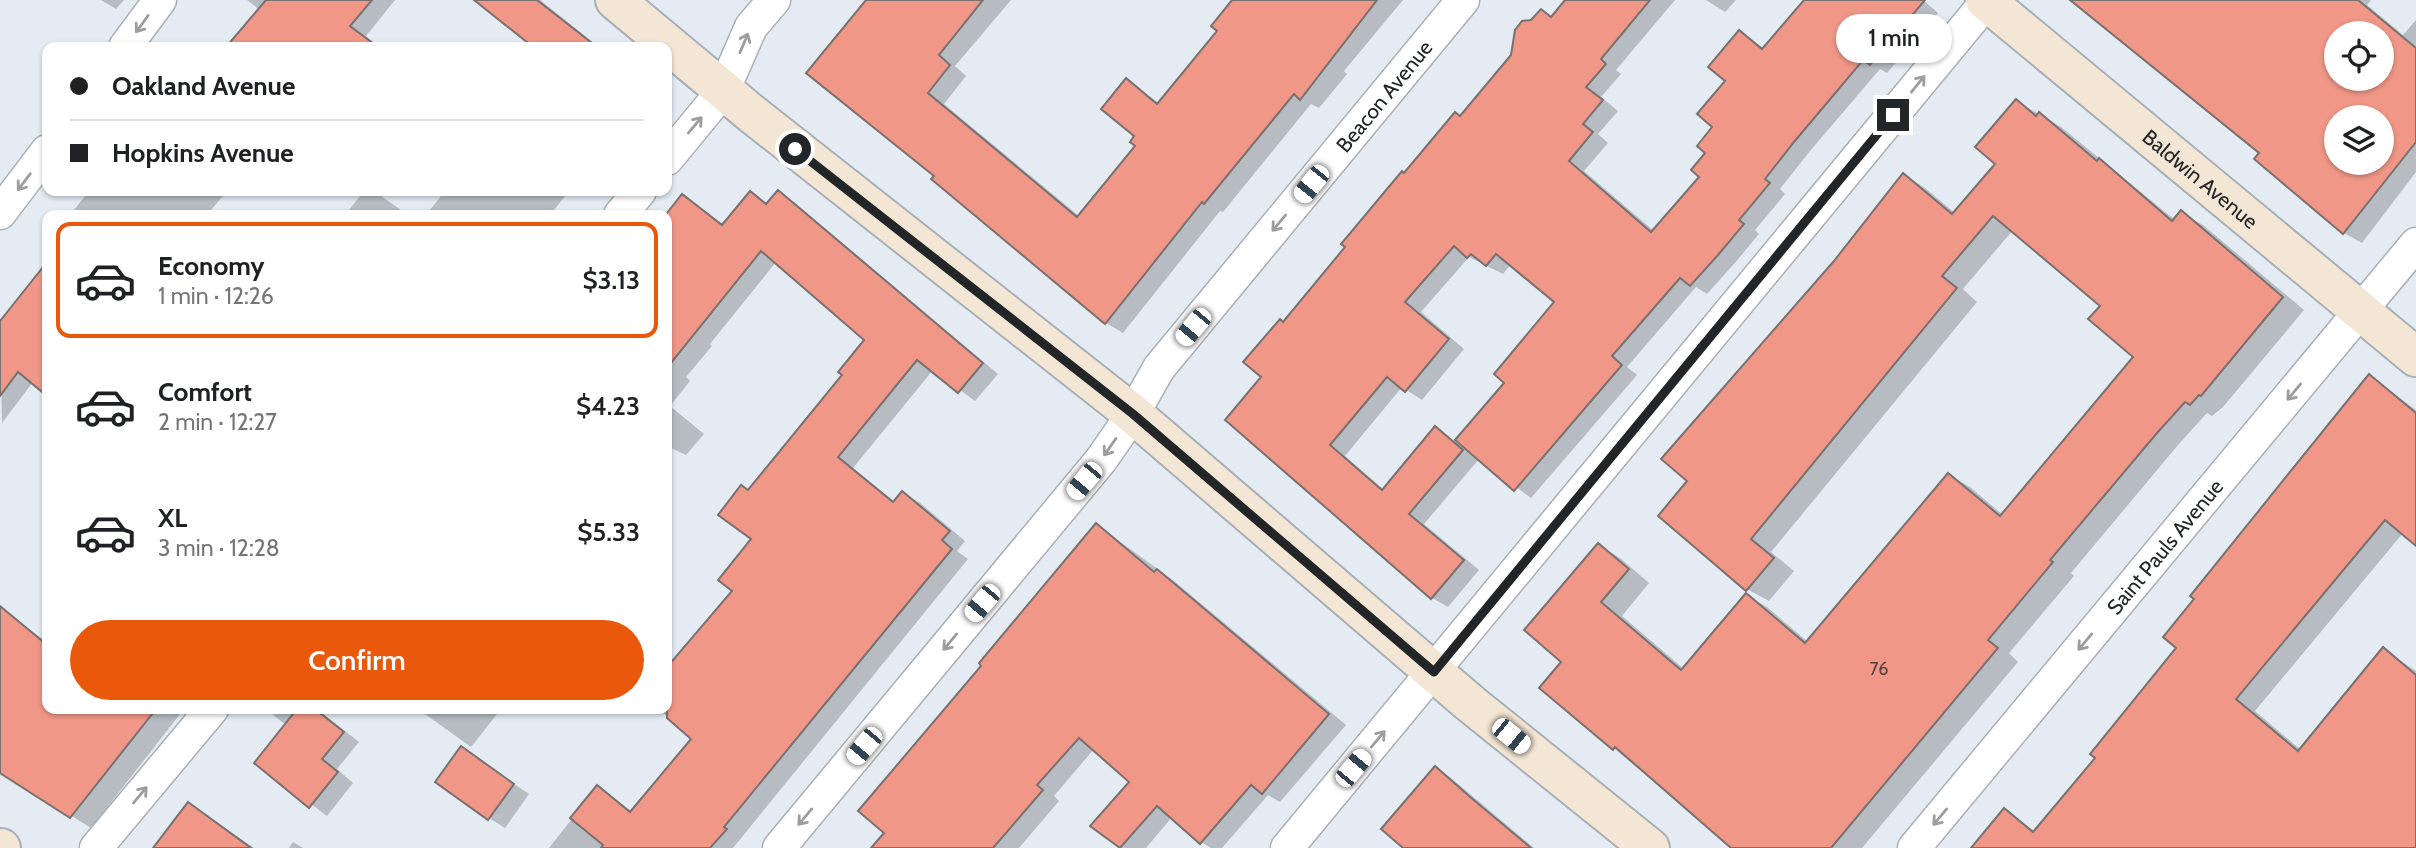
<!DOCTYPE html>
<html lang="en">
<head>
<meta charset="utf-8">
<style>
	body { margin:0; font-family:Cabin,sans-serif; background:#f6f6f6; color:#202124; height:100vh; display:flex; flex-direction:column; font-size:26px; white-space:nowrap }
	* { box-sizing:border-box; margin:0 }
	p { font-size:23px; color:#757577 }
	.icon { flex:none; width:38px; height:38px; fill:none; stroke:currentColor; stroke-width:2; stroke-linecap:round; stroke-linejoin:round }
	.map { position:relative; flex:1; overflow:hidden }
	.side { position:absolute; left:42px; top:210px; width:630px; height:504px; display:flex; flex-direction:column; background:#fff; border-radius:14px; box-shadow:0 2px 5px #0004 }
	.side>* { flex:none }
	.top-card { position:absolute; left:42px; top:42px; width:630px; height:154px; border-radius:14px; box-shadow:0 2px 5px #0004; display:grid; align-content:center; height:154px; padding:0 28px; background:#fff }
	.fabs { position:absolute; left:2324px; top:21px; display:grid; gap:14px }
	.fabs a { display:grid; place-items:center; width:70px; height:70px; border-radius:50%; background:#fff; box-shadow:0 2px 5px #0004; font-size:35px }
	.end { position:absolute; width:32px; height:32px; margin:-16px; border:9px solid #232628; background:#fff; box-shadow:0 0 0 4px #fff }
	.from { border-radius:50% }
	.bubble { position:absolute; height:49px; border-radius:24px; background:#fff; box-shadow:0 2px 5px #0004; font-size:23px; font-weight:600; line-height:49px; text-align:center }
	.car { position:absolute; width:21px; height:42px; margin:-21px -10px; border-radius:9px; box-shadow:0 0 5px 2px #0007; background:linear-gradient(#fff 24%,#345 0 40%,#fff 0 76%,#345 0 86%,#fff 0) }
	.top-card b { display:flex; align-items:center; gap:24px; height:66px; font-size:26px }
	.top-card b+b { border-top:2px solid #e0e0e0 }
	.top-card i { width:18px; height:18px; background:#202124 }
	ul { padding:12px 0 0; list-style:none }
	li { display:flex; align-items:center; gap:21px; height:116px; margin:0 14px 10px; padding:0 14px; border:4px solid transparent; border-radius:14px }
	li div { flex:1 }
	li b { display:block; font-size:26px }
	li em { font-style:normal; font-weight:600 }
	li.on { border-color:#ea580c }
	li>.icon { width:63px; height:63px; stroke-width:1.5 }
	.button { display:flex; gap:14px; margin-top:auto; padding:14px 28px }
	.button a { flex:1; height:80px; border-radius:42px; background:#ea580c; color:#fff; font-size:28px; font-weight:600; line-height:80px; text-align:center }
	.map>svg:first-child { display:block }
	.shadow { fill:#0003; fill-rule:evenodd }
	.building { fill:#f09787; stroke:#7a706f; stroke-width:2; fill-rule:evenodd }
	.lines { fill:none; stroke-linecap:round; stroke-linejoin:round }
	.street-casing { stroke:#a9afb6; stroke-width:35 }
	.secondary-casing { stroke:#a9afb6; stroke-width:42 }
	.street { stroke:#fff; stroke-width:32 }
	.secondary { stroke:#f4e6d4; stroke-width:38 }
	.oneway { stroke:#9c9d9e }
	.route { stroke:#232628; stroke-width:9 }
	.labels { text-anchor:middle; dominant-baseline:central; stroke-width:5; stroke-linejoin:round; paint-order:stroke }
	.number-label { font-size:18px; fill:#564240 }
	.street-label { font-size:21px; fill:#232628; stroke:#e4ebf3 }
</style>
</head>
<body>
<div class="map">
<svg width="2416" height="848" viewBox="0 0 2416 848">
	<rect width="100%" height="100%" fill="#e4ebf3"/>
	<g class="shadow">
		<path d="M101 0H124L116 9Z"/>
		<path d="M247 0H395L366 36 375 44 372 47H228L260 10Z"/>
		<path d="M511 0H540L599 47H536L497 17Z"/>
		<path d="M868 0H1011L955 66 966 76 944 104 1079 216 1137 146 1126 80 1159 103 1220 30 1233 0H1403L1344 71 1347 74 1319 108 1311 104 1223 212 1220 211 1123 333 1106 323 936 176Z"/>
		<path d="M1567 0H1675L1616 70 1621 74 1601 97 1618 111 1598 134 1608 143 1584 171 1654 231 1702 177 1740 32 1765 49 1806 0H1923L1938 13 1887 73 1880 69 1810 151 1780 189 1785 194 1755 230 1759 234 1734 264 1707 294 1696 287 1627 367 1637 375 1531 498 1479 459 1424 524 1479 570 1448 607 1432 598 1228 420 1264 377 1284 323 1405 175 1461 117 1513 56 1542 11 1552 17ZM1469 257 1503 274 1511 264 1557 302 1507 383 1456 442 1436 429 1384 490 1345 456 1402 387 1422 400 1464 349 1421 312Z"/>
		<path d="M1706 0H1736L1725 12Z"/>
		<path d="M2073 0H2371L2367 5 2403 35 2416 20V172L2362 243 2344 233 2261 153ZM2336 33H2382V79H2336ZM2336 117H2382V163H2336Z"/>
		<path d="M2016 101 2061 127 2175 220 2181 213 2203 225 2304 310 2223 407 2212 416 2207 413 2178 445 2071 573 2074 576 2009 653 2018 662 1862 848H1733L1542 688 1563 662 1598 545 1620 558 1649 583 1622 616 1684 669 1746 595 1767 607 1808 642 1949 475 1970 487 2003 515 2135 357 2102 306 2013 230 1963 289 1977 302 1771 552 1794 571 1769 601 1747 589 1689 481 1835 262 1904 175 1925 188 1955 213 1997 164Z"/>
		<path d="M89 191H227L207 215H70Z"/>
		<path d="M364 191H374L408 215H345Z"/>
		<path d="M445 191H569L554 210 557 215H426Z"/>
		<path d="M778 192 794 202 998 374 975 401 933 370 853 468 895 502 902 493 919 502 965 541 957 551 968 559 733 848H549L597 787 633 812 693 738 658 709H667V671L734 591 753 539 749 492 844 375 867 339 776 262 710 344 712 346 686 377 690 381 670 406 704 434 686 455 667 446V216L683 196 724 225 751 193 768 204Z"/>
		<path d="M47 262V393L33 382 2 423 0 323Z"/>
		<path d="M2370 376 2416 410V543L2403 533 2255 711 2301 750 2384 650 2416 671V848H1973L2004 810 2036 832 2097 758 2179 648Z"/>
		<path d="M1097 525 1174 581 1346 725 1280 802 1268 795 1222 848H1211L1201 842 1172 817 1146 848H1119L1093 826 1131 782 1094 749 1054 796 1059 801 1019 848H870L884 831 984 665Z"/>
		<path d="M4 612 47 642V709H184L91 828 0 771V617Z"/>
		<path d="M279 709H317L359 742 337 769 353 783 327 816 256 763 286 725 273 715Z"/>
		<path d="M418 709H501L471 747Z"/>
		<path d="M461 748 529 794 505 828 489 818Z"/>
		<path d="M1435 768 1451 778 1534 848H1406Z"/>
		<path d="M189 804 205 814 254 848H156Z"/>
		<path d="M293 842 303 848H289Z"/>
	</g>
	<g class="building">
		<path d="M266 0H372L350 26 378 47H226Z"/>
		<path d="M474 0H537L597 47H533Z"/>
		<path d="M866 0H983L939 55 950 65 928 93 1077 217 1135 146 1130 142 1134 136 1101 109 1126 78 1157 104 1217 31 1211 26 1232 0H1377L1300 100 1294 94 1204 204 1202 202 1105 324 931 179 934 176 806 73Z"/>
		<path d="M1565 0H1650L1601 59 1606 64 1586 87 1603 100 1583 124 1593 132 1569 161 1651 232 1699 177 1691 170 1705 153 1697 146 1712 127 1697 114 1725 81 1708 67 1739 30 1762 49 1804 0H1925L1870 65 1863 60 1794 142 1765 179 1770 183 1739 220 1744 224 1718 255 1690 286 1680 278 1612 356 1622 365 1514 491 1455 440 1504 383 1494 374 1554 302 1496 254 1486 266 1471 254 1467 258 1454 246 1405 302 1449 339 1405 392 1387 377 1330 445 1382 490 1435 426 1463 450 1409 514 1464 560 1431 599 1225 420 1261 377 1243 362 1280 319 1283 322 1345 247 1341 244 1402 171 1404 173 1455 112 1460 116 1511 55 1515 30 1522 21 1531 20 1541 9 1551 17Z"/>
		<path d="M2070 0H2358L2416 48V142L2343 234 2254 159 2259 153ZM2336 33H2382V79H2336ZM2336 117H2382V163H2336Z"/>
		<path d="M2016 99 2036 116 2039 112 2097 161 2099 158 2172 221 2181 210 2283 297 2201 396 2199 395 2190 405 2185 402 2157 433 2050 560 2053 562 1988 640 1998 648 1831 848H1731L1615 747 1613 750 1539 688 1561 662 1524 630 1598 543 1629 569 1601 602 1681 670 1746 593 1805 643 1948 473 2000 516 2133 357 2088 319 2100 306 1993 216 1942 276 1957 288 1751 539 1774 558 1746 591 1658 516 1687 481 1661 459 1834 261 1903 173 1952 214 1995 164 1975 147Z"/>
		<path d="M778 190 983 363 958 393 917 360 838 457 893 502 902 491 950 531 942 540 952 549 724 827 727 829 710 848H601L603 845 570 818 597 785 630 812 691 739 667 718V667L732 591 718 580 751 539 718 515 741 485 748 490 842 375 838 372 864 340 761 251 667 368V213L682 194 722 225 750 191 766 204Z"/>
		<path d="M47 262V396L18 372 0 396V321Z"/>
		<path d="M2369 374 2416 413V546L2385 520 2236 699 2298 751 2383 647 2416 675V848H1971L2004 808 2033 832 2095 758 2090 754 2176 648 2163 637 2194 599 2190 596Z"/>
		<path d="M1096 523 1154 572 1157 569 1188 595 1329 714 1262 794 1251 785 1200 844 1157 806 1120 848 1090 826 1129 782 1079 738 1037 785 1043 790 993 848H871L884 833 858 811 981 666 979 663Z"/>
		<path d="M0 606 47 645V709H156L70 818 0 773Z"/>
		<path d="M297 709H315L344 732 322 759 338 772 309 808 254 763Z"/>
		<path d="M461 746 514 784 488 820 435 782Z"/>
		<path d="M1435 766 1469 796 1531 848H1403L1381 829Z"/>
		<path d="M188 802 251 848H153Z"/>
	</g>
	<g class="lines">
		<defs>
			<g id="street">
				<path d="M125 47 160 0"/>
				<path d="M667 159 723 91 751 27 774 0"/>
				<path d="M0 213 47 151"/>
				<path d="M620 215 640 191"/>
				<path d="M96 848 212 709"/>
				<path id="s1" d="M779 848 1101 460 1133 414 1159 368 1463 0"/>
				<path d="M1287 848 1988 0"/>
				<path id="s2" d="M1914 848 2416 244"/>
			</g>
			<g id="secondary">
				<path d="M615 0 752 114 1133 414 1471 704 1650 848"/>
				<path id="s3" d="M1985 0 2416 357"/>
				<path d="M0 848H1"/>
			</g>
		</defs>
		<use href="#street" class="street-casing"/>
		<use href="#secondary" class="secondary-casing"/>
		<use href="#street" class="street"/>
		<use href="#secondary" class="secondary"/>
	</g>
	<defs><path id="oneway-shaft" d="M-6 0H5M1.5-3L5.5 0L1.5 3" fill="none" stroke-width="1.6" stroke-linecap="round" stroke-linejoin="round" transform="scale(1.75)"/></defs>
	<g class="oneway">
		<use href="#oneway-shaft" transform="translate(142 24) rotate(126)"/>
		<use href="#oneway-shaft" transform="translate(744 43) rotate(-67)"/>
		<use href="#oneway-shaft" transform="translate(1918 84) rotate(-51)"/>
		<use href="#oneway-shaft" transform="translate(695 125) rotate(-50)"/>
		<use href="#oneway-shaft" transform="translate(24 182) rotate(127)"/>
		<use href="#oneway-shaft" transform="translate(1279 223) rotate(130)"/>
		<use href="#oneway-shaft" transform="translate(2294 392) rotate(130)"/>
		<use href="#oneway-shaft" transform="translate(1110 447) rotate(125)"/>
		<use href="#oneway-shaft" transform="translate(950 642) rotate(130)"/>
		<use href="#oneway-shaft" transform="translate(2085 642) rotate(130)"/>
		<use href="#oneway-shaft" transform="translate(1378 739) rotate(-50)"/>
		<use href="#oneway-shaft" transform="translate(140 795) rotate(-50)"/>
		<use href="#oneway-shaft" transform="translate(805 817) rotate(130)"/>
		<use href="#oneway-shaft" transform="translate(1940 817) rotate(130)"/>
	</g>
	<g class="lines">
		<path class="route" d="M795 149 1133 414 1434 672 1893 115"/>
	</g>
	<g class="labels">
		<g class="number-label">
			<text x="1879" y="669">76</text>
		</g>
		<g class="street-label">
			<text stroke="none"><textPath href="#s1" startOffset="966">Beacon Avenue</textPath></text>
			<text stroke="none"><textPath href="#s3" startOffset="280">Baldwin Avenue</textPath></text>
			<text stroke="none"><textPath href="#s2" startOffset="392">Saint Pauls Avenue</textPath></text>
		</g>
	</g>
</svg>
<div class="fabs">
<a><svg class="icon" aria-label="locate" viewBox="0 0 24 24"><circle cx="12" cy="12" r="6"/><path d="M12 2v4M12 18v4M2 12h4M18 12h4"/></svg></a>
<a><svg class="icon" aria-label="layers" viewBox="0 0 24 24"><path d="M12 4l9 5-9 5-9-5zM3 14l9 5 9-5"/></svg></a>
</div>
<i class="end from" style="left:795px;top:149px"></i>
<i class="end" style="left:1893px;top:115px"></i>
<div class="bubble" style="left:1836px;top:14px;width:116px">1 min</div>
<i class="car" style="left:1311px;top:184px;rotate:219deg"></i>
<i class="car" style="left:1193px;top:327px;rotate:220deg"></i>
<i class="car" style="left:1084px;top:481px;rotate:220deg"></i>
<i class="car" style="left:982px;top:603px;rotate:220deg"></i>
<i class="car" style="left:1511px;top:736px;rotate:129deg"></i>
<i class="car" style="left:864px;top:746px;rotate:220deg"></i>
<i class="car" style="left:1353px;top:768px;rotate:40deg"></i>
<div class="top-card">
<b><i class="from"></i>Oakland Avenue</b>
<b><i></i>Hopkins Avenue</b>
</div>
<section class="side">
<ul>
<li class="on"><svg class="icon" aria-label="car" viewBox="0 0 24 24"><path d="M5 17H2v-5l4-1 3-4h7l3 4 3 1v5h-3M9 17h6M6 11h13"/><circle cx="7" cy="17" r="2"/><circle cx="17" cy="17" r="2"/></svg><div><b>Economy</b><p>1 min · 12:26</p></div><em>$3.13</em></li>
<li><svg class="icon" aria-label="car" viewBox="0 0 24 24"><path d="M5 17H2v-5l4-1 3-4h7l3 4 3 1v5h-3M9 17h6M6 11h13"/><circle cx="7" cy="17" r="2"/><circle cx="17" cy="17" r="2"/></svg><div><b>Comfort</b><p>2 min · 12:27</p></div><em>$4.23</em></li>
<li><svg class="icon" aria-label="car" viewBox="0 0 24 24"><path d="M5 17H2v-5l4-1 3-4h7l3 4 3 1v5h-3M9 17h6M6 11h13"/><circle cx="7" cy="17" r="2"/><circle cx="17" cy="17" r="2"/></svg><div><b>XL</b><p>3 min · 12:28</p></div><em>$5.33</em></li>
</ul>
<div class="button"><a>Confirm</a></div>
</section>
</div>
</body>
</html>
